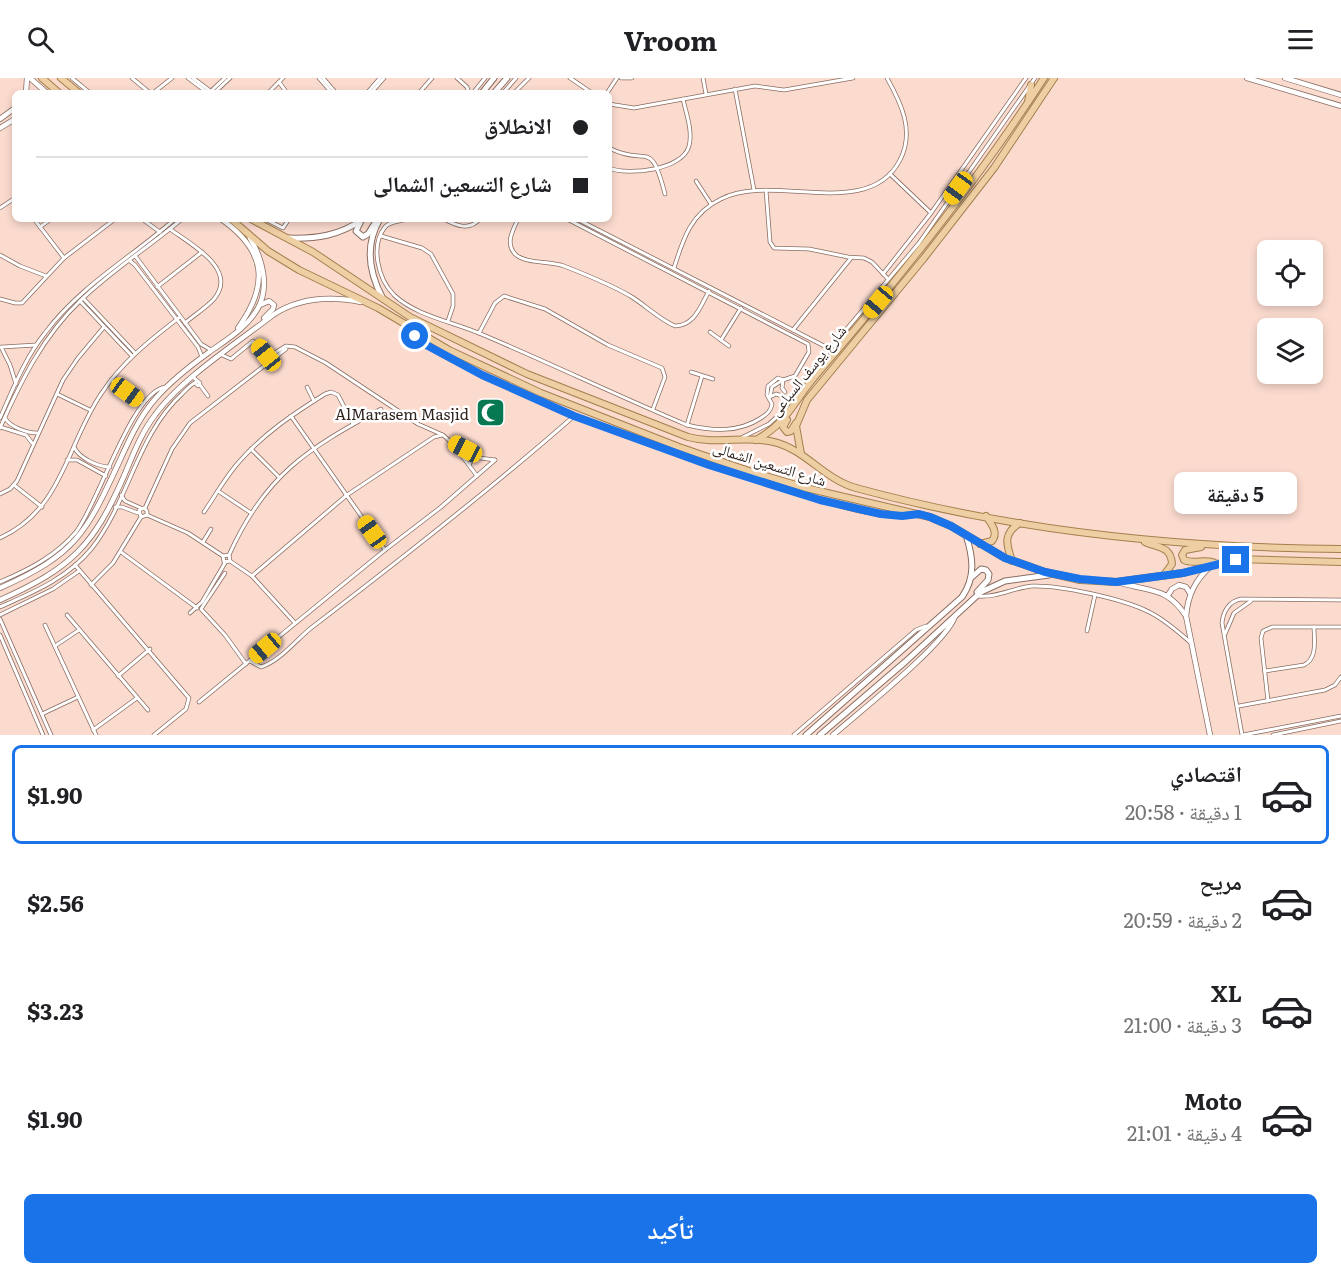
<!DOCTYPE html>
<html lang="ar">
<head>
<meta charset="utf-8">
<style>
	body { margin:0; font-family:Literata,"Noto Naskh Arabic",serif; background:#f2f2f2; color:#202124; direction:rtl; height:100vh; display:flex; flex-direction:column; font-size:22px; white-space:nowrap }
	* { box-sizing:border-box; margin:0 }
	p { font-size:20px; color:#757577 }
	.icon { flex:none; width:33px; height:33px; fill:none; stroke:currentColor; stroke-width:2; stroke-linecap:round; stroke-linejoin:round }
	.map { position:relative; height:657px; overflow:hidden; direction:ltr }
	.side { display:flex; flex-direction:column; background:#fff; flex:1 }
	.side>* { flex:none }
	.top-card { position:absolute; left:12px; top:12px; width:600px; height:132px; border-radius:9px; box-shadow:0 3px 9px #0003; direction:rtl; display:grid; align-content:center; height:132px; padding:0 24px; background:#fff }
	.buttons { position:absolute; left:1257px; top:162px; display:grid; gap:12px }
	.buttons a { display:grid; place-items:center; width:66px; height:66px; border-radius:9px; background:#fff; box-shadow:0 3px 9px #0003; font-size:30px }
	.end { position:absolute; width:27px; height:27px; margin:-14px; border:8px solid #1a73e8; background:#fff; box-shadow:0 0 0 3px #fff }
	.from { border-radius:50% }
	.bubble { position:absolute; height:42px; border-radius:9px; background:#fff; box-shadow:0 3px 9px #0003; font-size:20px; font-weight:700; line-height:42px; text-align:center; direction:rtl }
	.car { position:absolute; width:18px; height:36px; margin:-18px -9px; border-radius:8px; box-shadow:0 0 4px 2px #0007; background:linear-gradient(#f5c518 24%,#345 0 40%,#f5c518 0 76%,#345 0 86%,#f5c518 0) }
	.top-card b { display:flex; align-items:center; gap:21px; height:57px; font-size:22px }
	.top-card b+b { border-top:2px solid #e0e0e0 }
	.top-card i { width:15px; height:15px; background:#202124 }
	ul { padding:10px 0 0; list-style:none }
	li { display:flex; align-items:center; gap:18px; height:99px; margin:0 12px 9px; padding:0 12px; border:3px solid transparent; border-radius:9px }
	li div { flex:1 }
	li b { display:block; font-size:22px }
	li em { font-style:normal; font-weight:700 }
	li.active { border-color:#1a73e8 }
	li>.icon { width:54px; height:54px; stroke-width:1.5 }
	.action { display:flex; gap:12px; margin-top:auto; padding:12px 24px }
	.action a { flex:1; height:69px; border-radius:9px; background:#1a73e8; color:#fff; font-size:24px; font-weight:700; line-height:69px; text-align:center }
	header { display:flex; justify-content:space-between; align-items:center; height:78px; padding:0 24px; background:#fff; font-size:27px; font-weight:700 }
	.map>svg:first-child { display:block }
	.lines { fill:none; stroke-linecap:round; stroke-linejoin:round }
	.minor-casing { stroke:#896d62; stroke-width:4.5 }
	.tertiary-casing { stroke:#896d62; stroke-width:6 }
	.secondary-casing { stroke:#896d62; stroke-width:7 }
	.primary-casing { stroke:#a47e4d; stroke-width:8 }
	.minor { stroke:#fff; stroke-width:3 }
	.tertiary { stroke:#fff; stroke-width:4.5 }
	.secondary { stroke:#fff; stroke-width:5 }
	.primary { stroke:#eecfa4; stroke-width:6 }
	.route { stroke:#1a73e8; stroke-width:8 }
	.labels { text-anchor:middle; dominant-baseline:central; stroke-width:5; stroke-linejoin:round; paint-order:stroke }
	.street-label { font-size:15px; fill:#2f231e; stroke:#fff }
	.poi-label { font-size:15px; fill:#2f231e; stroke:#fff; text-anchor:end }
</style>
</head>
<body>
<header><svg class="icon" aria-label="menu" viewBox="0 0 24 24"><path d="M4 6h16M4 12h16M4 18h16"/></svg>Vroom<svg class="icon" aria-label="search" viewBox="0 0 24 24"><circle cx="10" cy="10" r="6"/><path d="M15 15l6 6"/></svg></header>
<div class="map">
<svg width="1341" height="657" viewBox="0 0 1341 657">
	<rect width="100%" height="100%" fill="#fcdbcf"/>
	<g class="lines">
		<defs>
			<g id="minor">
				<path d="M72 0 90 15"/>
				<path d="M132 0 150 15"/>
				<path d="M188 0 208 15"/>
				<path d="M193 0 213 15"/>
				<path d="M319 0 332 15"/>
				<path d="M323 0 336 15"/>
				<path d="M457 0 467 9 469 15"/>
				<path d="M570 0 592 15"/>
				<path d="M621 0H632"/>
				<path d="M703 0 706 16"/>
				<path d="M279 4 287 15"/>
				<path d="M735 11 754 112"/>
				<path d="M211 13 225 0"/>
				<path d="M153 15 172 0"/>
				<path d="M214 15 230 0"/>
				<path d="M268 15 283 0"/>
				<path d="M367 15 380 0"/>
				<path d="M371 15 384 0"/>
				<path d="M419 15 432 0"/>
				<path d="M473 15 485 0"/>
				<path d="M503 15 516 0"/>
				<path d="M514 15 529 0"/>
				<path d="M607 15 617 0"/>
				<path d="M609 26 634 30 755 8 784 12 853 0"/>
				<path d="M609 70C648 90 650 58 665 116"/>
				<path d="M609 90C628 98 683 92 689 68 693 53 686 35 683 21"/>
				<path d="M890 96 931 135"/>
				<path d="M696 103 711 126"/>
				<path d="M766 112 770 164 774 170 809 171 848 179 864 180 872 184 888 201"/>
				<path d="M0 130 15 120"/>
				<path d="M34 141 64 180"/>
				<path d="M142 141 160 154"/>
				<path d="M265 141 283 150 289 141"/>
				<path d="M406 141C399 144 390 143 385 149 370 168 378 201 394 217 416 238 454 244 481 256 550 285 618 318 687 347 712 353 738 355 761 340 767 336 771 333 772 326L767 317 768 308 778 300 783 302 795 298 809 274 808 266 567 141"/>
				<path d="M444 141C457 148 469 153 480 141"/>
				<path d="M518 141C513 152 505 165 515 176 525 186 550 183 564 188 587 197 610 206 632 219 646 228 659 241 675 248 695 247 700 229 709 213"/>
				<path d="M577 141 830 271"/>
				<path d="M40 149 51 141"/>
				<path d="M170 151C190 166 239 191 214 221 206 230 194 237 185 245"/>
				<path d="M381 158 422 170 431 176 453 216V228L448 243"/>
				<path d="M0 177 20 188 46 198"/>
				<path d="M136 179 201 266 211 272"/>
				<path d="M130 183 135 187 198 269 202 279"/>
				<path d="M674 190C683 161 691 135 721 121 772 94 868 144 900 82 915 53 901 25 887 0"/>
				<path d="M883 196 931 135 1026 0"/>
				<path d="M157 209 202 174"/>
				<path d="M83 220 135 275"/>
				<path d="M0 221 15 225H22L64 180 115 141"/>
				<path d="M80 223 132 278"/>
				<path d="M793 252 851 180"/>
				<path d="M417 254V262L425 265 440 276C475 294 510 312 547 327 626 361 709 388 791 413 826 424 875 442 911 437"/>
				<path d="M710 254 729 268"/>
				<path d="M479 255 495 225 504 218 545 231 608 267 662 290 665 299 653 331"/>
				<path d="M721 262 741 230"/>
				<path d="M1 269 10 287 16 306"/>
				<path d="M2 269 36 267"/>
				<path d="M222 277 231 281 253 263 268 279 286 268 295 269 326 285 418 346 443 357 452 365 480 380 495 382"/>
				<path d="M691 294 713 301"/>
				<path d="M193 299 200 305 198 308 195 305"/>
				<path d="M111 302 143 326"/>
				<path d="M783 302 782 310 785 314"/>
				<path d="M200 307 208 318"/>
				<path d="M307 309 314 323"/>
				<path d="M57 316 90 332"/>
				<path d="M770 319 772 309 783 302"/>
				<path d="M770 319 776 316 782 318"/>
				<path d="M291 338 385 472"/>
				<path d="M0 340C13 311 25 280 45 255 80 208 132 179 175 141"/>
				<path d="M5 340C10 349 27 355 37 355"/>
				<path d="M687 347 702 298"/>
				<path d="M0 349 26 357 32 365"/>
				<path d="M0 350C21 303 43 258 81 222 112 192 149 169 182 141"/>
				<path d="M743 359 769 346 780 336 808 297 919 165 1035 0"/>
				<path d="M453 366 477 398"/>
				<path d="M74 369C79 380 98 389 110 389"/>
				<path d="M251 371 279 399"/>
				<path d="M67 382H77L106 398"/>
				<path d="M469 387 472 381 477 378"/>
				<path d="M14 407 42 429"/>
				<path d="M218 413 251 435"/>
				<path d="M0 416 10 411 17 403 63 302 78 280 104 249"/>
				<path d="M121 417 125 423 141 430"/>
				<path d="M115 429H122L138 435"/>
				<path d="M145 430 172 371 190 345 286 271"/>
				<path d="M204 434C215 418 225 400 238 385 263 356 293 336 325 316L331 314 338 317 353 346"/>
				<path d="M147 437 188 455 223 478 224 484 230 483 229 477 223 478"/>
				<path d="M0 460C63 431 66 368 101 316 122 284 150 262 180 239"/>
				<path d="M203 464 211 451"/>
				<path d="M121 474 197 530"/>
				<path d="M229 477C265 397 307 371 381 331"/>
				<path d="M230 483 252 498 295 545"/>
				<path d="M75 487 189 620 186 631 154 657"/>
				<path d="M225 495 201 531 225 557 246 586"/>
				<path d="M252 498 347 417 434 359 442 357"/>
				<path d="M0 504C28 492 56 478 76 454 99 425 132 312 166 309"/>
				<path d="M91 507 113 485 141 439 139 432 144 430 147 433V437L141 439"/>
				<path d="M978 518C996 520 1013 510 1032 508 1060 507 1124 521 1149 534 1164 541 1177 553 1190 564"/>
				<path d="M0 529C34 514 68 500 92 470 129 423 137 357 182 316 187 311 190 307 196 304"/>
				<path d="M190 535 202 524 225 485"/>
				<path d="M0 537 53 511 79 493"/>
				<path d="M67 537 148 632"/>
				<path d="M0 541 51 657"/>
				<path d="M45 547 96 657"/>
				<path d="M1087 553 1095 517"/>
				<path d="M1225 556 1234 535 1251 523"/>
				<path d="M0 557 43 657"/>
				<path d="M55 568 79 552"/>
				<path d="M250 583 261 589C280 583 296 562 311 550 400 482 490 412 574 338"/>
				<path d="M1265 593 1304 587C1318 580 1314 562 1314 549"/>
				<path d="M118 598 150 571"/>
				<path d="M1268 623 1261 560 1263 553 1272 549H1341"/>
				<path d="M199 624 385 472 441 429 495 382"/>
				<path d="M1239 628 1325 612 1335 607 1341 599"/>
				<path d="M42 636 78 619"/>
				<path d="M93 652 137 620"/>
				<path d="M794 657 916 552 926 548"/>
				<path d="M1242 657 1222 545C1223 534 1229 523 1241 521L1341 522"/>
				<path d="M1243 657 1341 638"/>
				<path d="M1273 657 1341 643"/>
			</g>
			<g id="tertiary">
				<path d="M30 0 47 15"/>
				<path d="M1247 0 1341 28"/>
				<path d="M1285 0 1341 17"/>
				<path d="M26 15 27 0"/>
				<path d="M0 41 15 30"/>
				<path d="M0 50 15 41"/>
				<path d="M221 141C267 173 269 207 238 250"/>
				<path d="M260 227 269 223 274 227 273 231 264 240"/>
				<path d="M1121 505C1151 514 1167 509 1186 538L1210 657"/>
				<path d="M0 510C76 476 86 456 120 382 130 360 140 338 156 320 171 303 190 288 208 275 226 262 247 250 258 230 270 208 262 180 250 160"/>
				<path d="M1168 517 1172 511 1179 507 1186 509 1190 515"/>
				<path d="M0 522C71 490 93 469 124 398 133 377 141 355 155 337 181 301 237 265 273 237 300 219 330 218 361 224"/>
				<path d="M1186 538C1188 517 1195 502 1211 488"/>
				<path d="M833 657C857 636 948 564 955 538"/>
			</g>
			<g id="secondary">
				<path d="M482 15 494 0"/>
				<path d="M494 15 507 0"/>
				<path d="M380 141C364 168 369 195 383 221"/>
				<path d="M360 145 356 153 363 159 368 156 375 145"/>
				<path d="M288 160C316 161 339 158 363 141"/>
				<path d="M972 499 981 491 986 492 989 496 988 502 977 514"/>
				<path d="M806 657 962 519C976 499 973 479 966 457"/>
				<path d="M820 657 905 584 981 514 1005 503 1049 497"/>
			</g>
			<g id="primary">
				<path d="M42 0 59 15"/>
				<path d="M61 0 79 15"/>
				<path d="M1028 24 1031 7"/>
				<path d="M231 141 268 173 299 192 378 230 449 272 541 315 679 369 752 394 806 410 930 439 951 448 1005 480 1045 494 1080 502 1116 504 1183 495 1236 481 1341 484"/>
				<path d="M251 141 313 174 410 239 527 296 688 359C717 367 746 357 774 364 806 372 824 401 856 410 1013 453 1178 470 1341 471"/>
				<path d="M787 342 783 349 787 354 791 353 796 345"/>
				<path d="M756 362C789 344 794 322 817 296 898 202 977 104 1044 0"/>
				<path d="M801 376 796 348 807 322 924 180 994 90 1054 0"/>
				<path d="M1145 464C1158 470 1171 468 1172 486L1164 497"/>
				<path d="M980 466 992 463C999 454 991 446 986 438"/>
				<path d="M1201 469 1185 472 1182 477 1184 482C1194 487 1205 480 1215 485"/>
				<path d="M1012 483C1006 466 1003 455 1020 445"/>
			</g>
		</defs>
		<use href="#minor" class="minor-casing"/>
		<use href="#tertiary" class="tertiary-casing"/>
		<use href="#secondary" class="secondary-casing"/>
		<use href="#primary" class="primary-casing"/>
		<use href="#minor" class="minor"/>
		<use href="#tertiary" class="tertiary"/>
		<use href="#secondary" class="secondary"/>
		<use href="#primary" class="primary"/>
	</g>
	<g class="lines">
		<path class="route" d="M415 258 417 262 482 297 574 338 709 387 820 422 881 436 902 438 919 436 930 439 951 448 1005 480 1045 494 1080 501 1116 504 1183 495 1236 482"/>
	</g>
	<defs>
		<symbol id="mosque-square" viewBox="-11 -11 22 22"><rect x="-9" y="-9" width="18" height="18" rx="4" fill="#067852" stroke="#fff"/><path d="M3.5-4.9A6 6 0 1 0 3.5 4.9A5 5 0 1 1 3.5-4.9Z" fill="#fff"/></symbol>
	</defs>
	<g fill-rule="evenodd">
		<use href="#mosque-square" x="474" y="318" width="33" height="33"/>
	</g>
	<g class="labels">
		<g class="street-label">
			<text transform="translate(807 292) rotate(-51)">شارع يوسف السباعى</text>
			<text transform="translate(770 385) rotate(17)">شارع التسعين الشمالى</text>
		</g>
		<g class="poi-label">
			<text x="469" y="335">AlMarasem Masjid</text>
		</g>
	</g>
</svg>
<div class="buttons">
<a><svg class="icon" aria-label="locate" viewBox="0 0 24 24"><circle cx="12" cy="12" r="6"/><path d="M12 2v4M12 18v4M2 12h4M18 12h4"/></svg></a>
<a><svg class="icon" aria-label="layers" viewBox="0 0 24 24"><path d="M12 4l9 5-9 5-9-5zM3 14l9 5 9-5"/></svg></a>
</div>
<i class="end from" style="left:415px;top:258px"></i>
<i class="end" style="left:1236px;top:482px"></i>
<div class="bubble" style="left:1174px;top:394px;width:123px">5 دقيقة</div>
<i class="car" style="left:958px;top:110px;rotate:216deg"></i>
<i class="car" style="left:878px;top:224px;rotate:220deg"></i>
<i class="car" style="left:266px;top:277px;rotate:321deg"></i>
<i class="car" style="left:127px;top:314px;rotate:126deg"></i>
<i class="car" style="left:465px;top:371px;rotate:298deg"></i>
<i class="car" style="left:372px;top:454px;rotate:325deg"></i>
<i class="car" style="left:265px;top:570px;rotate:230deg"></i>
<div class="top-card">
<b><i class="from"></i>الانطلاق</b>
<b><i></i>شارع التسعين الشمالى</b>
</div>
</div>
<section class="side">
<ul>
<li class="active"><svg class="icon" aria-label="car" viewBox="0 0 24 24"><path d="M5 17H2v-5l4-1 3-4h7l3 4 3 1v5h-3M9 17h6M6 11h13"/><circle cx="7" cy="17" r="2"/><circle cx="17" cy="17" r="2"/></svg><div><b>اقتصادي</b><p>1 دقيقة · 20:58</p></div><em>$1.90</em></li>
<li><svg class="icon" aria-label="car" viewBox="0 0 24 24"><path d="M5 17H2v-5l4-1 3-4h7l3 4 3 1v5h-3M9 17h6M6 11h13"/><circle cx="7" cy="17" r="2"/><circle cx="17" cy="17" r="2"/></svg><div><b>مريح</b><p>2 دقيقة · 20:59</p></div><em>$2.56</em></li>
<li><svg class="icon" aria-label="car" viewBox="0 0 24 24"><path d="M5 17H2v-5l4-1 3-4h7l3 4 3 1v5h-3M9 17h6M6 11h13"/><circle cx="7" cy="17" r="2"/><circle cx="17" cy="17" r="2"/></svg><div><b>XL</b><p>3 دقيقة · 21:00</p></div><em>$3.23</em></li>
<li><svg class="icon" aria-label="car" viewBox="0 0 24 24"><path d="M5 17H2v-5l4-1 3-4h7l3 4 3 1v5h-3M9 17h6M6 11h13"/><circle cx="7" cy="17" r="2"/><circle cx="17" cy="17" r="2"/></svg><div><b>Moto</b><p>4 دقيقة · 21:01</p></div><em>$1.90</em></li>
</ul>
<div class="action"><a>تأكيد</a></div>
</section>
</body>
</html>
